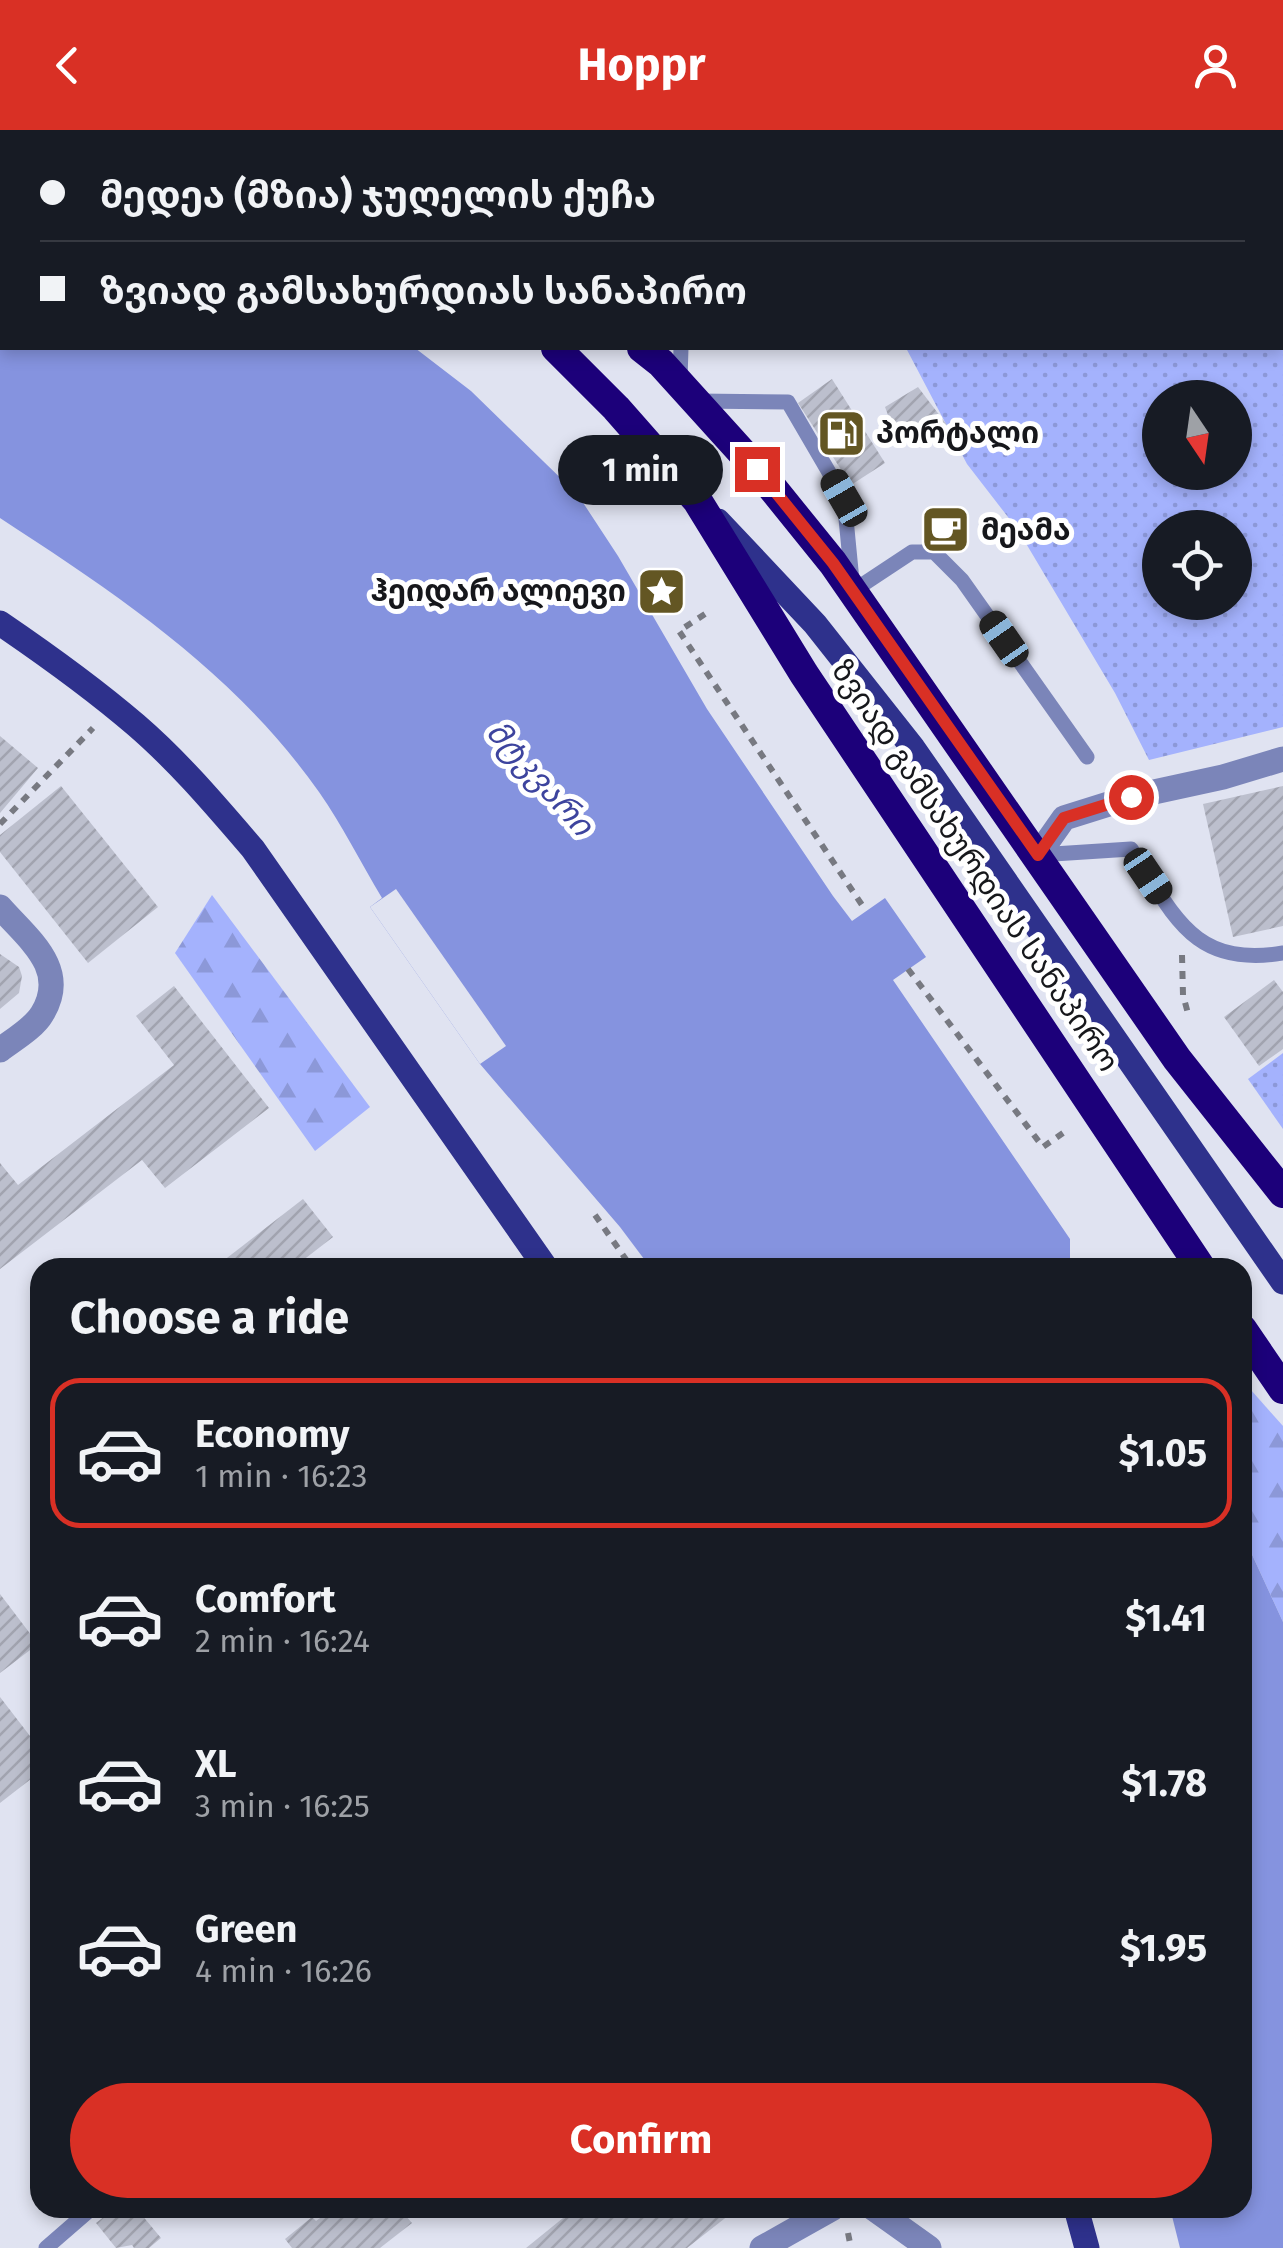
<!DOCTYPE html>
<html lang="en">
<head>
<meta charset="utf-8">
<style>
	body { margin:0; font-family:"Fira Sans","Noto Sans Georgian",sans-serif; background:#20242c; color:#f1f3f6; height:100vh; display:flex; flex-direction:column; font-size:38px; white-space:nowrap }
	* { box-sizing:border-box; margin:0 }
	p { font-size:32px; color:#9ea1a6 }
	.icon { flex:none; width:55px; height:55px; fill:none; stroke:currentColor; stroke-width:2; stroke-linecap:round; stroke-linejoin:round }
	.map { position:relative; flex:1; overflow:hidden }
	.panel { position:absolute; left:30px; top:1128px; width:1222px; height:960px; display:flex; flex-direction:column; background:#171b24; border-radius:30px; box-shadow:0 5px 15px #0003 }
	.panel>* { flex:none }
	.guide { position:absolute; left:0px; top:0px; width:1285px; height:220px; box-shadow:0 5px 15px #0003; display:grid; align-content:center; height:220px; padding:0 40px; background:#171b24 }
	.needle { width:65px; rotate:167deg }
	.tools { position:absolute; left:1142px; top:250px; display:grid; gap:20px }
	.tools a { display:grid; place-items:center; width:110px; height:110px; border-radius:50%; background:#171b24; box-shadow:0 5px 15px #0003; font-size:50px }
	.end { position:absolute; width:45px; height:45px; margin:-22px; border:12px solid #d93025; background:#fff; box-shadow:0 0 0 5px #fff }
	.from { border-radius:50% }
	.bubble { position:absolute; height:70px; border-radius:35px; background:#171b24; box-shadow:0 5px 15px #0003; font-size:32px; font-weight:700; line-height:70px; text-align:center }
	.car { position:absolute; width:30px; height:60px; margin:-30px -15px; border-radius:12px; box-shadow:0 0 8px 2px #0007; background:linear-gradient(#222 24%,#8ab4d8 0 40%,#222 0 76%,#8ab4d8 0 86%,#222 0) }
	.guide b { display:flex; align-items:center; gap:35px; height:95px; font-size:38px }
	.guide b+b { border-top:2px solid #363941 }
	.guide i { width:25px; height:25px; background:#f1f3f6 }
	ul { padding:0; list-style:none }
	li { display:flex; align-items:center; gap:30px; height:150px; margin:0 20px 15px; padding:0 20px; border:5px solid transparent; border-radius:30px }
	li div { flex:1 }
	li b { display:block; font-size:38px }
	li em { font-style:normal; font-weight:700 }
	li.selected { border-color:#d93025 }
	li>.icon { width:90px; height:90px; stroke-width:1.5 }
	h2 { padding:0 40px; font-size:45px; line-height:120px }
	.action { display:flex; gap:20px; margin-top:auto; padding:20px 40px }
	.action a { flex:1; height:115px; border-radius:60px; background:#d93025; color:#fff; font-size:40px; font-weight:700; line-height:115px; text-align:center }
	header { display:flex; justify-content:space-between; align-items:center; height:130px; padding:0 40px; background:#d93025; color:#fff; font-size:45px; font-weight:700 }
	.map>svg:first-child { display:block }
	.grass { fill:url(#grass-dots); fill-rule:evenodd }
	.forest { fill:url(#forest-firs) }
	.water { fill:#8593df }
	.pier { fill:#e0e3f1 }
	.building { fill:url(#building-hatch) }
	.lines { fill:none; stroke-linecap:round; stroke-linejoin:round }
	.path { stroke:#777981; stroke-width:6; stroke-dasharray:8 8; stroke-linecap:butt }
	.lane { stroke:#7b85b9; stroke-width:15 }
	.street { stroke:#7b85b9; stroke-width:25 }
	.primary { stroke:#2e318c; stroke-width:25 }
	.highway { stroke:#1c007a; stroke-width:30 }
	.route { stroke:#d93025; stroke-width:12 }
	.labels { text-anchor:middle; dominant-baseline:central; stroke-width:10; stroke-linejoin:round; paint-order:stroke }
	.poi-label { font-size:30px; font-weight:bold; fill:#16171b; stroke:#fff; text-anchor:start }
	.street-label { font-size:30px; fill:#16171b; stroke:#fff }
	.water-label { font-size:32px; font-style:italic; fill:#3d449e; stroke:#fff }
</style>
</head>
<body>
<header><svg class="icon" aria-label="back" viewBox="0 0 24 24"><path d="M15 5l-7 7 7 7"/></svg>Hoppr<svg class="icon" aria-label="person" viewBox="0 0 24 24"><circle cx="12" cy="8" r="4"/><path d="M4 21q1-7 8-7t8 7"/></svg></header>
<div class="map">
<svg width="1283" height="2118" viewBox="0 0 1283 2118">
	<defs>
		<pattern id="grass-dots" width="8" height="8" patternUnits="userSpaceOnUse" patternTransform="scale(2.5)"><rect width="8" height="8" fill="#a4b2fd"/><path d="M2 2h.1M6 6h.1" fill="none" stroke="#8c98d8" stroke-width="1.8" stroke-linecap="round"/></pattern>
		<pattern id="forest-firs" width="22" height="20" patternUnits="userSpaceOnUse" patternTransform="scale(2.5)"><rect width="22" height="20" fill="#a4b2fd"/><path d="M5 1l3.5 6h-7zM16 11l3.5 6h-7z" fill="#8c98d8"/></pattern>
		<pattern id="building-hatch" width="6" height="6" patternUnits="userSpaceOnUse" patternTransform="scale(2.5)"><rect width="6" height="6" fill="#bcbfcd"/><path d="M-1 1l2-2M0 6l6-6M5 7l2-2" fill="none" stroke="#a1a3af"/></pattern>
	</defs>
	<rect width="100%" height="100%" fill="#e0e3f1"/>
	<g class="grass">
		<path d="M769 0H1283V597L1149 630 1115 563 1018 400 967 334 906 218H1282V2ZM1160 268H1235V342H1160ZM1160 398H1235V472H1160Z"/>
		<path d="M1283 923V999L1248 949Z"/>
	</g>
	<g class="forest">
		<path d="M212 765 370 977 315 1021 175 823Z"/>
		<path d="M1243 1260H1251L1283 1296V1492L1243 1405Z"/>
	</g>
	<g class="water">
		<path d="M0 0 107 2H2V218H415L471 261 578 365 618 426 707 579 833 766 852 791 885 768 926 827 893 850 1070 1109V1137H650L620 1097 480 934 370 777 382 768C361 733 342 695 319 662 234 542 121 467 0 388Z"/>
		<path d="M1243 1405 1283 1492V2118H1180L1170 2078H1242Z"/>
	</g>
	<path class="pier" d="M396 759 506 916 480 934 370 777Z"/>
	<g class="building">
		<path d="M832 249 885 333 851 355 798 273Z"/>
		<path d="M918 257 947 295 925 314 897 309 885 277Z"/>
		<path d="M960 389 962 402 935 407 933 394Z"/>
		<path d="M0 606 38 638 0 683Z"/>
		<path d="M61 656 158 777 88 833 0 722V705Z"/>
		<path d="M1283 656V796L1233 807 1203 674Z"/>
		<path d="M0 824 19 837 22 846 19 863 0 879Z"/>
		<path d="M1274 850 1283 862V919L1259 936 1224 887Z"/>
		<path d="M174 856 269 978 165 1058 142 1030 0 1139V1033L18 1055 174 935 136 886Z"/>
		<path d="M303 1069 333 1107 293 1138H214Z"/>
		<path d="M0 1464 38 1514 0 1543Z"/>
		<path d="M0 1567 40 1619V1642L0 1673Z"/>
		<path d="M115 2078H136L161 2108 149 2118H134L132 2115 116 2118 96 2093Z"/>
		<path d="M334 2078H399L412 2093 380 2118H292L285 2109 312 2087 316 2091Z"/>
		<path d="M563 2078H738L687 2118H526L568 2084Z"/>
	</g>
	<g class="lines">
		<g class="path">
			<path d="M1196 0 1197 2"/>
			<path d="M1103 2 1106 0"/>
			<path d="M1282 103H1283"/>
			<path d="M705 484 679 501 866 781"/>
			<path d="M0 694 93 598"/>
			<path d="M1182 825 1183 865 1189 887"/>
			<path d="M908 839 1043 1017 1063 1003"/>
			<path d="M595 1085 632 1138"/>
			<path d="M848 2103 851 2118"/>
		</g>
		<g class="lane">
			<path d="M1039 0 1040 2"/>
			<path d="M562 2 564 0"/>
			<path d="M680 249 681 218"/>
			<path d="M697 271 788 272 844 368 853 461 912 422H934L962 450 1087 627"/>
			<path d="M1038 725 1131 719C1174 784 1192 838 1283 823"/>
			<path d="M46 2118 92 2078"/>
		</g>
		<g class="street">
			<path d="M1038 725 1064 688 1131 667 1223 647 1283 629"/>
			<path d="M0 777C28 809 70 839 42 884 34 898 13 910 0 920"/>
			<path d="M873 2078 929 2118"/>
			<path d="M762 2118 833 2078"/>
		</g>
		<g class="primary">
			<path d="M718 391 815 494 913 618 1283 1152"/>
			<path d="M0 493C47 525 93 558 136 595 179 632 216 676 253 719L546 1138"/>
			<path d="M1076 2078 1087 2118"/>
		</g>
		<g class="highway">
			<path d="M257 0 261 2"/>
			<path d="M317 0 320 2"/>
			<path d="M382 0 385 2"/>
			<path d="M442 0 445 2"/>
			<path d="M556 218 616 278 697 370 804 544 1201 1138"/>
			<path d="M642 218 661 233 757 339 833 433 1177 929 1283 1063"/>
			<path d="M1242 1199 1283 1259"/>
		</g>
	</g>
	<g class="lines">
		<path class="route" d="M757 339 833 433 1038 725 1064 688 1131 667"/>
	</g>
	<defs>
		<symbol id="fuel-square" viewBox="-11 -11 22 22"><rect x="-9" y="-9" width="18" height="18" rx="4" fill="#635623" stroke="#fff"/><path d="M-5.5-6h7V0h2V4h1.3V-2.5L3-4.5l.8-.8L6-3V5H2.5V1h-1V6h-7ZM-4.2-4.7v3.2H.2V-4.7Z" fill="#fff"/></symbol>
		<symbol id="cafe-square" viewBox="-11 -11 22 22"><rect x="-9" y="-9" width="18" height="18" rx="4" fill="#635623" stroke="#fff"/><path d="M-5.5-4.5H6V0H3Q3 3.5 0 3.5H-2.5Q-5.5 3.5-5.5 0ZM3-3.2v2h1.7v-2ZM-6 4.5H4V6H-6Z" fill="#fff"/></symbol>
		<symbol id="sight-square" viewBox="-11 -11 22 22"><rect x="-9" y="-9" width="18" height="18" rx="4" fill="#635623" stroke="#fff"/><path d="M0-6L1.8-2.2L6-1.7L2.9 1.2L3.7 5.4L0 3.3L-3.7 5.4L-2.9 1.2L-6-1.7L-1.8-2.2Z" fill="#fff"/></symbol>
	</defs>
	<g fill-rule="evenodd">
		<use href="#fuel-square" x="814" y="276" width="55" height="55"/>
		<use href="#cafe-square" x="918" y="372" width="55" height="55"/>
		<use href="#sight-square" x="634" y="434" width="55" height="55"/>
	</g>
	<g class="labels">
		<g class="poi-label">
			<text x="876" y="303">პორტალი</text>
			<text x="981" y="400">მეამა</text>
			<text x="626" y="461" text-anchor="end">ჰეიდარ ალიევი</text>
		</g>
		<g class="street-label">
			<text transform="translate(975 736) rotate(56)">ზვიად გამსახურდიას სანაპირო</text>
		</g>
		<g class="water-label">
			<text transform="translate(540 648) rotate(48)">მტკვარი</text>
		</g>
	</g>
</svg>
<div class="tools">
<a><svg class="needle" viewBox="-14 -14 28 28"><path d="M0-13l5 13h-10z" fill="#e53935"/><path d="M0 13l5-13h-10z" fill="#9ea1a6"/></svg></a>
<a><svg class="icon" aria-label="locate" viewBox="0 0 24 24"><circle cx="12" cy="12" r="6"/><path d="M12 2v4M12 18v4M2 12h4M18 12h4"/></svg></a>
</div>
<i class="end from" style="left:1131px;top:667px"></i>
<i class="end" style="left:757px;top:339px"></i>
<div class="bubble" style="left:558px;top:305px;width:165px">1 min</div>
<i class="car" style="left:844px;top:368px;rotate:330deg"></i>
<i class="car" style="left:1004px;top:509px;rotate:325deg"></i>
<i class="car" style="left:1148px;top:746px;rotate:146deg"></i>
<div class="guide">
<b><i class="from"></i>მედეა (მზია) ჯუღელის ქუჩა</b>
<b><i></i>ზვიად გამსახურდიას სანაპირო</b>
</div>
<section class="panel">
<h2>Choose a ride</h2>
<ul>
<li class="selected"><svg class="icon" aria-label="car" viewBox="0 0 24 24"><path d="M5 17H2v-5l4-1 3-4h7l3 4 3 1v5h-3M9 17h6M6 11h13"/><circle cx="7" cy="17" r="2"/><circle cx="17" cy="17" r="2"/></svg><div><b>Economy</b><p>1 min · 16:23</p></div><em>$1.05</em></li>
<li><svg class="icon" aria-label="car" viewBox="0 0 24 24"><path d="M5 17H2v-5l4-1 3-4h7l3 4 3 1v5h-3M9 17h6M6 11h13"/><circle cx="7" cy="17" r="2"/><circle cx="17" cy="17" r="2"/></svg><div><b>Comfort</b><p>2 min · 16:24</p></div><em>$1.41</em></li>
<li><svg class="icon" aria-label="car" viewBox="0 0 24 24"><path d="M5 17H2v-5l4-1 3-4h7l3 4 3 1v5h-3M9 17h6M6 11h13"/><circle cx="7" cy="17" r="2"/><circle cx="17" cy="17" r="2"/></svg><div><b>XL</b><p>3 min · 16:25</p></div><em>$1.78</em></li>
<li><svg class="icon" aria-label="car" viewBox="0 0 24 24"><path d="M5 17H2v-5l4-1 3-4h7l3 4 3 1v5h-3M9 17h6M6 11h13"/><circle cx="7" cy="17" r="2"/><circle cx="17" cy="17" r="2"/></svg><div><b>Green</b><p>4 min · 16:26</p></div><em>$1.95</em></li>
</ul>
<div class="action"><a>Confirm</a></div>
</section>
</div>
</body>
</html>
